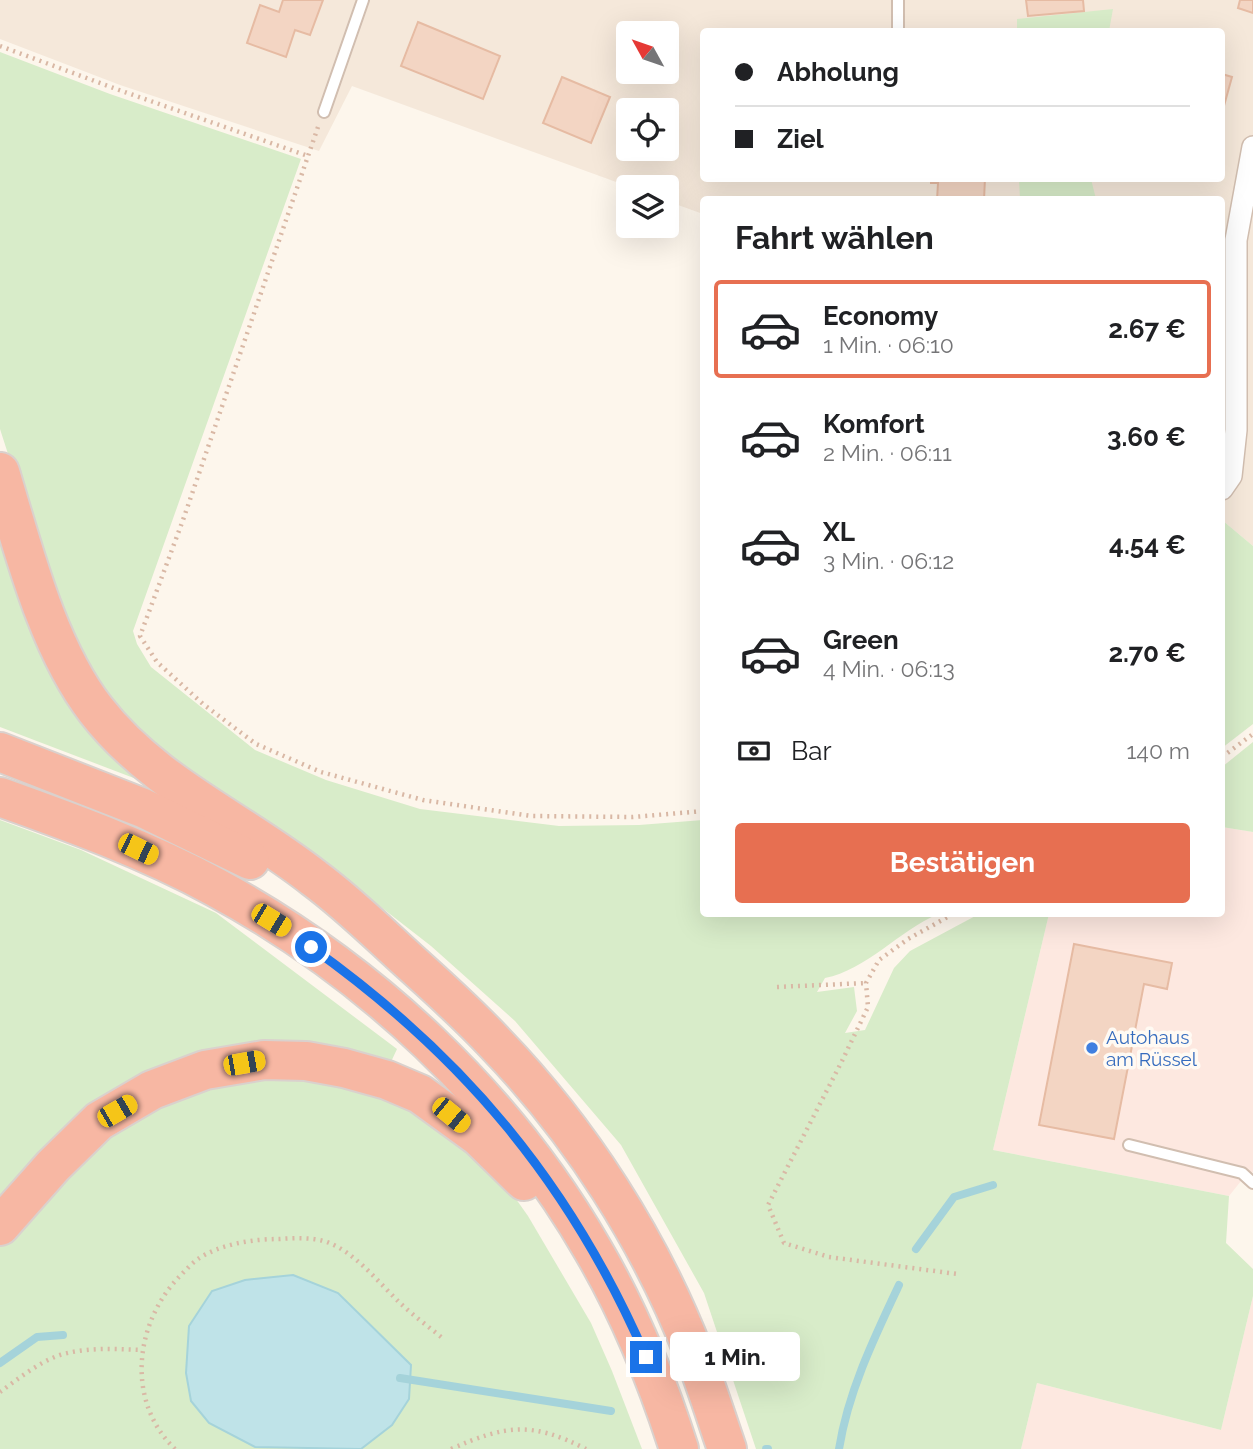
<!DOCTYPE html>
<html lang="de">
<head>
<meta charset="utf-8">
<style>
	body { margin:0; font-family:Raleway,sans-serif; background:#f6f6f6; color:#202124; height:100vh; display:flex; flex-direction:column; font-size:26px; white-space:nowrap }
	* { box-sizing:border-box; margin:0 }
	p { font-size:23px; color:#757577 }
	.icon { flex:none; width:38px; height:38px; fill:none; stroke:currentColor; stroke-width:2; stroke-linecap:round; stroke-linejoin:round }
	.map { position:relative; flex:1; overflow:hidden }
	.sheet { position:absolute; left:700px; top:196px; width:525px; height:721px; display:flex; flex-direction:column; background:#fff; border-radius:7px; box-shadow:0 7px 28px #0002 }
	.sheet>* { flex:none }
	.hud { position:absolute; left:700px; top:28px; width:525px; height:154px; border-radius:7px; box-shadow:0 7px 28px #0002; display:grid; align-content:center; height:154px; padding:0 35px; background:#fff }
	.needle { width:46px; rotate:310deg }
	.tools { position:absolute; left:616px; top:21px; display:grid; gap:14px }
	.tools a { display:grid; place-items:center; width:63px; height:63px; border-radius:7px; background:#fff; box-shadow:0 7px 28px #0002; font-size:35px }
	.end { position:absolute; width:32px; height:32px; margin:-16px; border:9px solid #1a73e8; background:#fff; box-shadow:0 0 0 4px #fff }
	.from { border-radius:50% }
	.bubble { position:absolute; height:49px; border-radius:7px; background:#fff; box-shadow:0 7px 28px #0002; font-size:23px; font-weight:700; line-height:49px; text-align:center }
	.car { position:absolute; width:21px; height:42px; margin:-21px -10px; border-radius:9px; box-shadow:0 0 5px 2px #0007; background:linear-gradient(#f5c518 24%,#345 0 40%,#f5c518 0 76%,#345 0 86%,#f5c518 0) }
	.hud b { display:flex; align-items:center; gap:24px; height:66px; font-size:26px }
	.hud b+b { border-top:2px solid #e0e0e0 }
	.hud i { width:18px; height:18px; background:#202124 }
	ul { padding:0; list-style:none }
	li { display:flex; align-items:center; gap:21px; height:98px; margin:0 14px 10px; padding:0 21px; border:4px solid transparent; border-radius:7px }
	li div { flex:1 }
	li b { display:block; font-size:26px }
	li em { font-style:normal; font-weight:700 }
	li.active { border-color:#e76f51 }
	li>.icon { width:63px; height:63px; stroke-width:1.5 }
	h2 { padding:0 35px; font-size:32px; line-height:84px }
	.pay { display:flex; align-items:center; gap:18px; height:77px; padding:0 35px; font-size:26px }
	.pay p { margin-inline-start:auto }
	.action { display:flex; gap:14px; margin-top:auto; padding:14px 35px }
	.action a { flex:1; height:80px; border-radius:7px; background:#e76f51; color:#fff; font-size:28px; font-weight:700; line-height:80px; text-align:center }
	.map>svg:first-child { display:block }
	.residential { fill:#f5e8da; fill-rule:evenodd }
	.commercial { fill:#fde8e0 }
	.green { fill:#d8ecc9 }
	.water { fill:#bfe3e8; stroke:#a5d3da; stroke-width:2 }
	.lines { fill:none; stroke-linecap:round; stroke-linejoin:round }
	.stream { stroke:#a5d3da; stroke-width:8 }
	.building { fill:#f3d5c3; stroke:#e6bba3; stroke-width:2 }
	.lane-casing { stroke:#d1beb0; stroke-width:14 }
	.street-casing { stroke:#d1beb0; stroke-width:24 }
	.highway-casing { stroke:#dad1cd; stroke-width:42 }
	.path { stroke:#d9b8a5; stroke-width:4.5; stroke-dasharray:2 5; stroke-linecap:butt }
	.lane { stroke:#fff; stroke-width:10 }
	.street { stroke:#fff; stroke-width:21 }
	.highway { stroke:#f7b7a3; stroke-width:38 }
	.route { stroke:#1a73e8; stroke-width:9 }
	.shop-dot { fill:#3f7fe0; stroke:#fffaf3; stroke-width:2.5 }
	.labels { text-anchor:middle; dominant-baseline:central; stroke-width:7; stroke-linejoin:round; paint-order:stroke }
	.shop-label { font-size:19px; fill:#366cbe; stroke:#fffaf3; text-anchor:start }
</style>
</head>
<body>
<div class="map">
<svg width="1253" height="1449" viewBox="0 0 1253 1449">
	<rect width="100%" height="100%" fill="#fdf6ec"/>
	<path class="residential" d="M0 0H1253V546L1222 520V200H704L703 214 667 201V187H630L352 86 319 151 120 85 0 39ZM704 32H1222V178H704ZM628 33H667V72H628ZM628 110H667V149H628Z"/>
	<g class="commercial">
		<path d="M1222 827 1253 832V1172L1241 1181 1229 1196 993 1150 1049 914H1222Z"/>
		<path d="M1253 1296V1449H1021L1037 1383 1221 1430Z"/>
	</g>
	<g class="green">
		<path d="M1113 9 1109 31H1017V19Z"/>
		<path d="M0 52 110 94 301 159 133 631 137 644 151 667 255 750 326 780 420 809 559 826 639 825 703 820 704 914H938C899 931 866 970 825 978L817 992 854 987 857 1011 845 1033 865 1030 894 968 910 951 979 914H1049L993 1150 1229 1196 1226 1243 1253 1269V1296L1221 1430 1037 1383 1021 1449H756L704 1293 621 1145 515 1021 431 946 359 890 132 735 62 622 0 429Z"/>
		<path d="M1019 179H1091L1096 199H1020Z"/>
		<path d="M0 512 139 780 0 727Z"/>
		<path d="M1222 520 1253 546V724L1222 748Z"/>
		<path d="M1253 742V832L1222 827V767Z"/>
		<path d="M0 820 81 850 216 913 397 1049 390 1064 213 1055 0 1208Z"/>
		<path d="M323 1077 415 1107 501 1178 528 1216 591 1323 612 1371 642 1449H0V1245L55 1181 113 1128 221 1080Z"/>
	</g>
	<path class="water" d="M293 1275 338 1293 411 1365 409 1399 392 1425 361 1449 255 1447 209 1423 191 1401 186 1373 189 1326 212 1291 245 1280Z"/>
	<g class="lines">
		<g class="stream">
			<path d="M916 1249 954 1197 993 1185"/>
			<path d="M0 1363 37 1337 63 1335"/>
			<path d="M400 1378 611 1411"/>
			<path d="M766 1449H768"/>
			<path d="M839 1449C848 1392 874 1338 899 1285"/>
		</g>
	</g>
	<g class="building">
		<path d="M283 0H323L310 35 295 30 286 57 247 43 260 5 279 12Z"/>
		<path d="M1026 0H1083L1084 11 1028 16Z"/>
		<path d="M1240 0H1253V13L1238 8Z"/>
		<path d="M418 22 500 56 483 99 401 66Z"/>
		<path d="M1222 74 1232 77 1222 113Z"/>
		<path d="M562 77 610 97 591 143 543 123Z"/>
		<path d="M931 178H985L984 200H937L938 183H931Z"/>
		<path d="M1074 944 1172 963 1167 989 1144 984 1114 1139 1039 1125Z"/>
	</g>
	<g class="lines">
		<defs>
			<g id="lane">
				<path d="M898 0V32"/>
				<path d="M324 112 363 0"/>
				<path d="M1129 1145 1242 1173 1253 1183"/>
			</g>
			<path id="street" d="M1222 489 1231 476 1236 430V240L1253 147"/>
			<g id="highway">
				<path d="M0 472C23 548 47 647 96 710 153 784 242 821 314 878 348 903 377 932 409 961 438 987 468 1014 495 1043 580 1131 650 1240 694 1354 706 1385 716 1417 727 1449"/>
				<path d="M0 752 143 808 250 860"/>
				<path d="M0 797C73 823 147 850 215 887 370 971 505 1097 593 1250 630 1313 657 1380 679 1449"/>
				<path d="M0 1226 53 1166 99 1121 152 1090 205 1070 264 1060 306 1061 344 1068 387 1080 420 1094 479 1137 524 1181"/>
			</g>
		</defs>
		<use href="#lane" class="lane-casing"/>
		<use href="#street" class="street-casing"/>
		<use href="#highway" class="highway-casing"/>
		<g class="path">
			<path d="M0 46 119 90 308 156"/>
			<path d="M318 127 183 520 140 636 157 662 203 704 256 744 321 772 423 800 531 816 633 817 704 811"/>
			<path d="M1222 757 1253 734"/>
			<path d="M953 914 908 939 879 960 866 983 868 1007 842 1061 768 1205 784 1243 829 1257 957 1274"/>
			<path d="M777 987 866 983"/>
			<path d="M0 1392C18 1379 39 1362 60 1355 87 1347 114 1349 142 1350"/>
			<path d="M175 1449C126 1402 134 1324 179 1277 185 1271 191 1264 198 1259 220 1244 253 1239 279 1239 295 1238 312 1237 327 1242 356 1253 378 1282 400 1303 414 1316 430 1328 445 1340"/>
			<path d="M451 1449C506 1425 531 1421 586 1449"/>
		</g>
		<use href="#lane" class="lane"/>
		<use href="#street" class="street"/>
		<use href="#highway" class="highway"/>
	</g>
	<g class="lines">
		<path class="route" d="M311 947C464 1056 571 1184 646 1357"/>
	</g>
	<circle class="shop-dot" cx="1092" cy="1048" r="7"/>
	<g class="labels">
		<g class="shop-label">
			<text x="1106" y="1037">Autohaus<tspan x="1106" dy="22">am Rüssel</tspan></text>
		</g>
	</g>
</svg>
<div class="tools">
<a><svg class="needle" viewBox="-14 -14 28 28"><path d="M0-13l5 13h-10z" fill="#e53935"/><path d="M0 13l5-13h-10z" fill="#757577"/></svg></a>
<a><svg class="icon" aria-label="locate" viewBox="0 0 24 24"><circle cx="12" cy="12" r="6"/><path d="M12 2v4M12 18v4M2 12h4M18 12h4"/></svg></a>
<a><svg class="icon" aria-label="layers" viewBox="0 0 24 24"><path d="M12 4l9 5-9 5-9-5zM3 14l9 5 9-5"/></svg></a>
</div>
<i class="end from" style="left:311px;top:947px"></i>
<i class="end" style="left:646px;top:1357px"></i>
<div class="bubble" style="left:670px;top:1332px;width:130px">1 Min.</div>
<i class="car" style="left:138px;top:849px;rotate:116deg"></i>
<i class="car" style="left:271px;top:920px;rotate:121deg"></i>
<i class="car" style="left:244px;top:1063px;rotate:80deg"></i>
<i class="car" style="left:117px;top:1111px;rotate:60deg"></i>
<i class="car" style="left:451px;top:1115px;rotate:129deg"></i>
<div class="hud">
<b><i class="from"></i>Abholung</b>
<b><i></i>Ziel</b>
</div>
<section class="sheet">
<h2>Fahrt wählen</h2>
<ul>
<li class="active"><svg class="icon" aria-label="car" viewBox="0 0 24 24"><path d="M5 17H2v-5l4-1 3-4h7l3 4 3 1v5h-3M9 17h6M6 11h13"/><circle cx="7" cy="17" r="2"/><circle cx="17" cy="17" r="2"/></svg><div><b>Economy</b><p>1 Min. · 06:10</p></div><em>2.67 €</em></li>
<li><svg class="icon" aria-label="car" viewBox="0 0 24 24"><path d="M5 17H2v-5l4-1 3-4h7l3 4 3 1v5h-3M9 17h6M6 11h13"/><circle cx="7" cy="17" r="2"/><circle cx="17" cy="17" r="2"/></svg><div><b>Komfort</b><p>2 Min. · 06:11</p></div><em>3.60 €</em></li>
<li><svg class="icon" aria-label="car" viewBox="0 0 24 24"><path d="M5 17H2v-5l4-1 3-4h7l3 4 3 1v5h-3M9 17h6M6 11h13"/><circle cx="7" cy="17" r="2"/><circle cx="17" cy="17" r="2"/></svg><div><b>XL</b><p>3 Min. · 06:12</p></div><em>4.54 €</em></li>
<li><svg class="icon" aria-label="car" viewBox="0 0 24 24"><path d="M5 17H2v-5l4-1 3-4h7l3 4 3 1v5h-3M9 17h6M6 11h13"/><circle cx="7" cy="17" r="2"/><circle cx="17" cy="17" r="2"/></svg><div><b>Green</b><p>4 Min. · 06:13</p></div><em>2.70 €</em></li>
</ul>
<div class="pay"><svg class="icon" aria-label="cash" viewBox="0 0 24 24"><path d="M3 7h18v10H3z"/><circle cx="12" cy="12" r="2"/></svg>Bar<p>140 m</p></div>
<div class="action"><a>Bestätigen</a></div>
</section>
</div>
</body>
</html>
